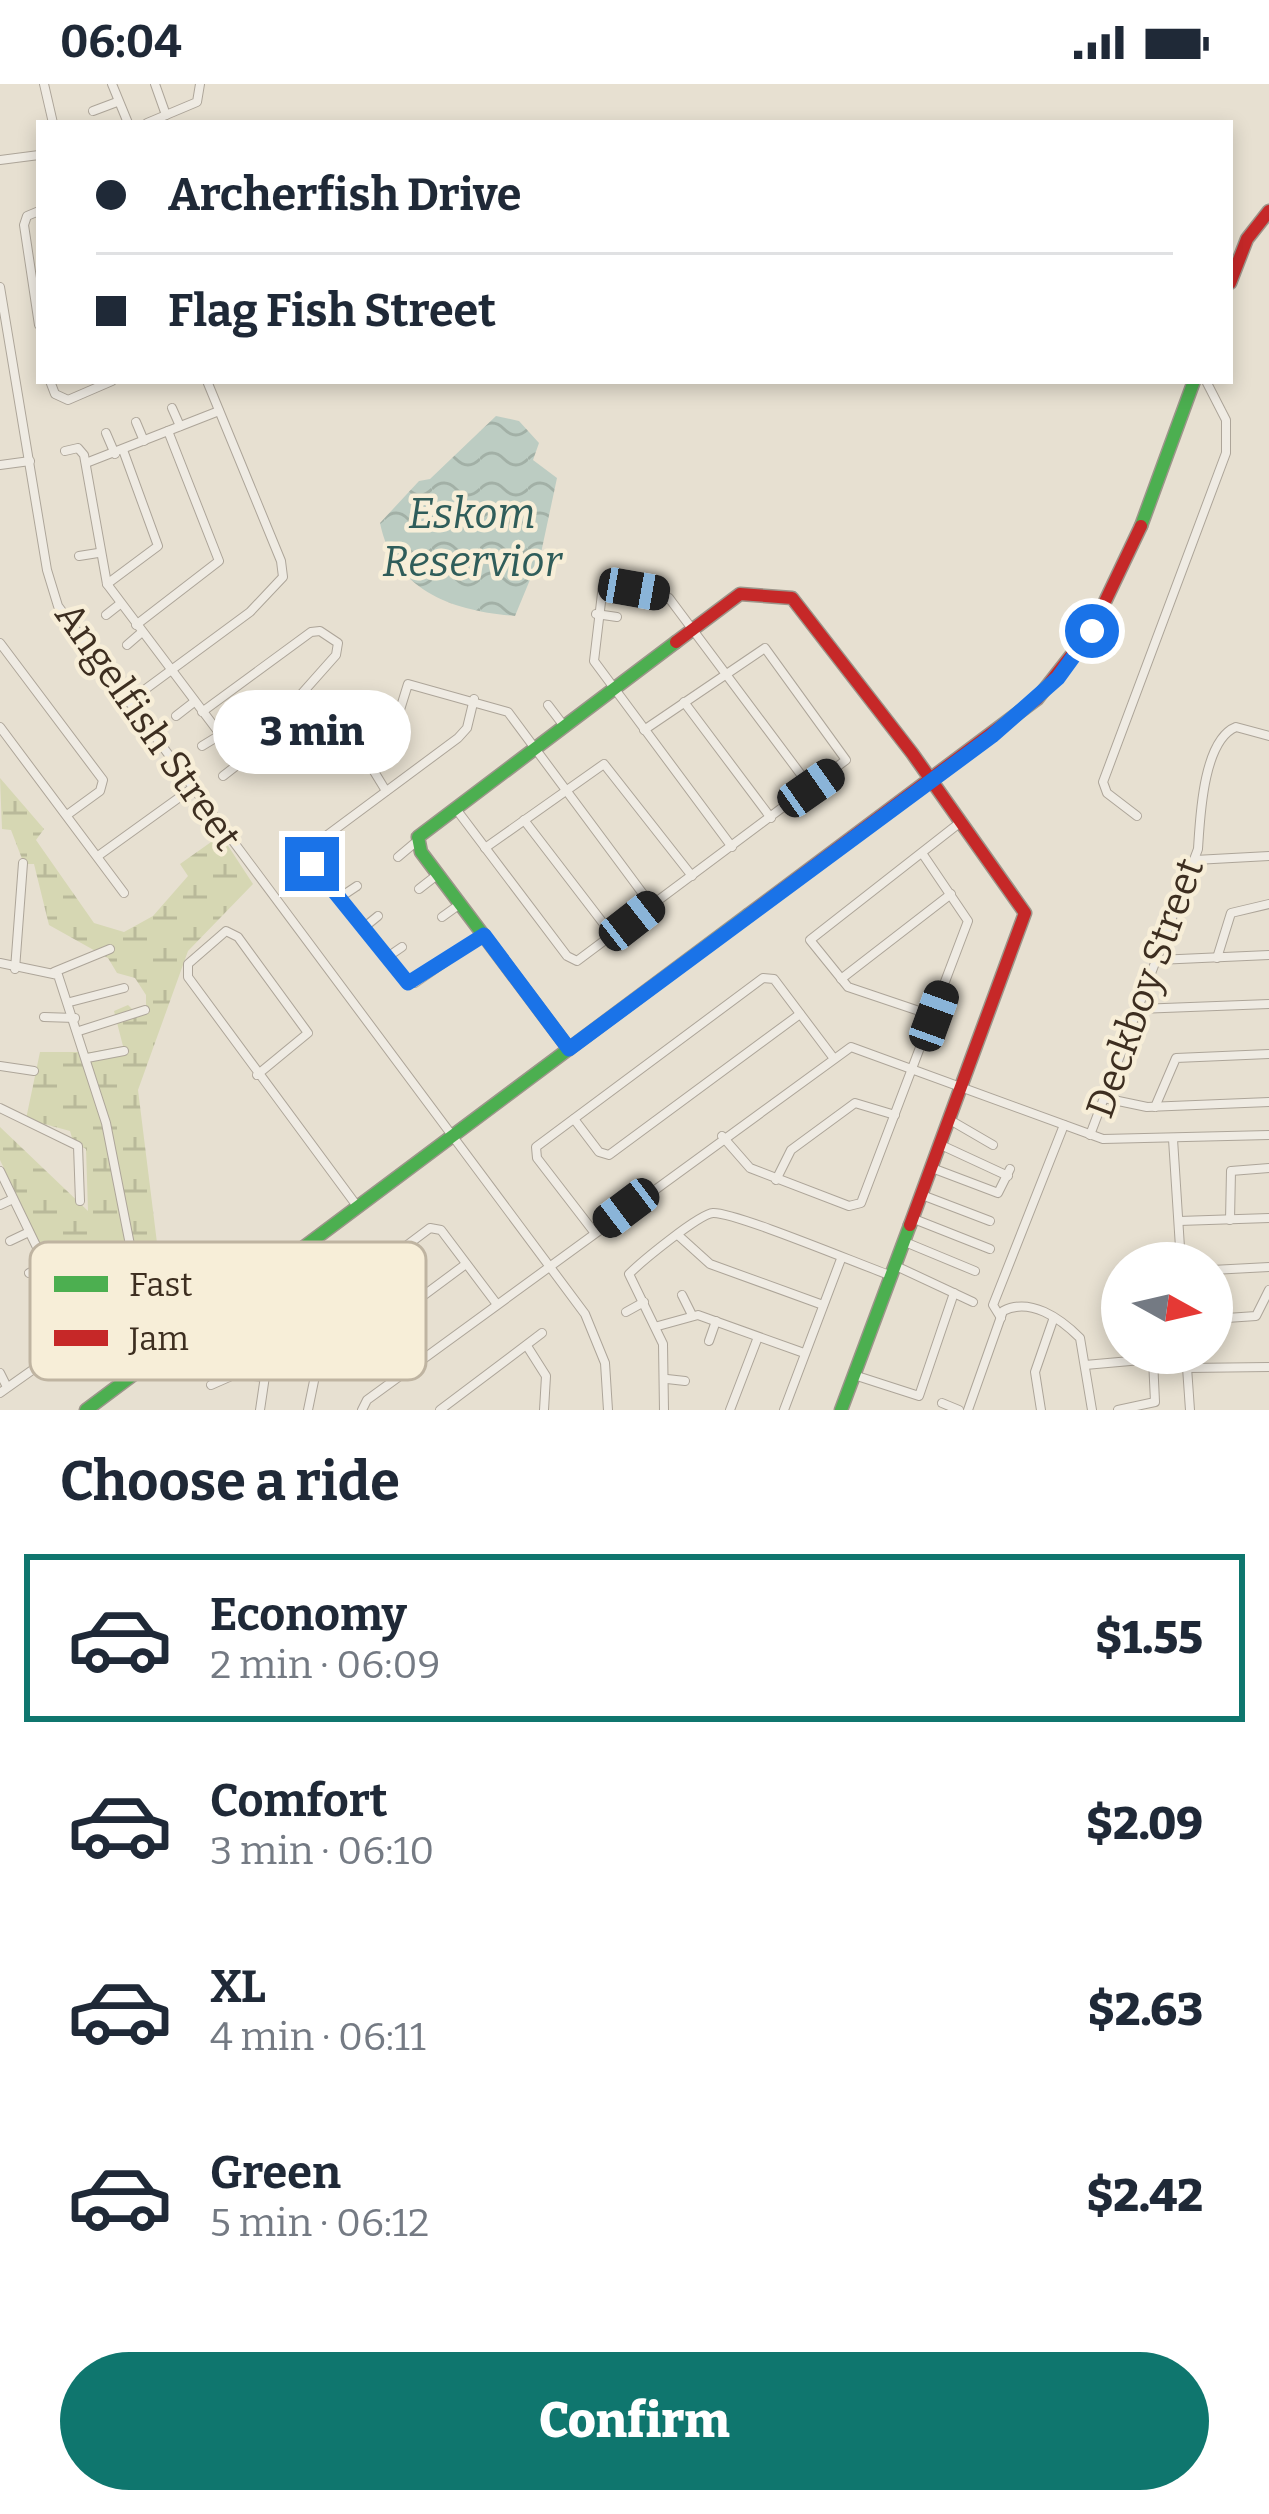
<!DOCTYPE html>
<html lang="en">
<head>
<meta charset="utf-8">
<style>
	body { margin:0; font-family:Bitter,serif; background:#f2f2f3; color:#1f2937; height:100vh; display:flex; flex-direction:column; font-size:45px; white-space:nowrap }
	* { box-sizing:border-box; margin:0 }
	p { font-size:39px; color:#747a83 }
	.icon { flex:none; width:66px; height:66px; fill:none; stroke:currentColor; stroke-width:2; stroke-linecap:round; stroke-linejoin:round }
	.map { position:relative; height:1326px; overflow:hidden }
	.side { display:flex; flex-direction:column; background:#fff; flex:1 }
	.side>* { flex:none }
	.top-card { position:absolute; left:36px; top:36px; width:1197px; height:264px; border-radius:0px; box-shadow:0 6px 18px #0003; display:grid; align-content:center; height:264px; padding:0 60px; background:#fff }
	.needle { width:78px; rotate:98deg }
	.controls { position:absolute; left:1101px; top:1158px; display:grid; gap:24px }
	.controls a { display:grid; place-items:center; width:132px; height:132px; border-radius:50%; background:#fff; box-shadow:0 6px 18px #0003; font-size:60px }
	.end { position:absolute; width:54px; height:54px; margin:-27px; border:15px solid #1a73e8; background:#fff; box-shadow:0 0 0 6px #fff }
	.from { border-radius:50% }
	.bubble { position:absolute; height:84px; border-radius:42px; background:#fff; box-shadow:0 6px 18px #0003; font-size:39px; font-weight:800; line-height:84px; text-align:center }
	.car { position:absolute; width:36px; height:72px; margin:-36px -18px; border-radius:15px; box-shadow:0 0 9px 3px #0007; background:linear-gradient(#222 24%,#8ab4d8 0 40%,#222 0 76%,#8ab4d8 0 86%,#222 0) }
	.top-card b { display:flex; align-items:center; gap:42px; height:114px; font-size:45px }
	.top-card b+b { border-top:3px solid #e0e1e3 }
	.top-card i { width:30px; height:30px; background:#1f2937 }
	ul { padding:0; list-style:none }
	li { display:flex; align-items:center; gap:36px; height:168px; margin:0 24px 18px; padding:0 36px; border:6px solid transparent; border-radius:0px }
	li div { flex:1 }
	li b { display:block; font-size:45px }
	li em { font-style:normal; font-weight:800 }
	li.on { border-color:#0f766e }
	li>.icon { width:108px; height:108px; stroke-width:1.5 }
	h2 { padding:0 60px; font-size:54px; line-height:144px }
	.action { display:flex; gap:24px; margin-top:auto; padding:24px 60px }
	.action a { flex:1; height:138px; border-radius:72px; background:#0f766e; color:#fff; font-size:48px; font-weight:800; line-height:138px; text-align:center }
	.status { display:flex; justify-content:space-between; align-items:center; height:84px; padding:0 60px; background:#fff; direction:ltr }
	.status svg { height:33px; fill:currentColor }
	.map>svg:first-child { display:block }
	.wetland { fill:url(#wetland-marsh) }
	.water { fill:url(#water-waves) }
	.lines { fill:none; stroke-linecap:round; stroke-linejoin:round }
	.street-casing { stroke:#ada599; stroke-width:10 }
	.fast-casing { stroke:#9c958a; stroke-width:15 }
	.jam-casing { stroke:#9c958a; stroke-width:15 }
	.street { stroke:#efebe3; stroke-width:8 }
	.fast { stroke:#4caf50; stroke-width:12 }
	.jam { stroke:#c62828; stroke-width:12 }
	.route { stroke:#1a73e8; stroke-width:15 }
	.labels { text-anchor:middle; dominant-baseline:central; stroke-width:9; stroke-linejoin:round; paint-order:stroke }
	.street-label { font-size:39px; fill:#3d2e20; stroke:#f7eed8 }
	.water-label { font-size:42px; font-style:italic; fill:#2f5d5a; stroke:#f7eed8 }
	.key { fill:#f7eed8; stroke:#bfb4a1; stroke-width:3 }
	.key-label { font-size:33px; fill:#3d2e20 }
</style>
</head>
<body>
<div class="status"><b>06:04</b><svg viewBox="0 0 49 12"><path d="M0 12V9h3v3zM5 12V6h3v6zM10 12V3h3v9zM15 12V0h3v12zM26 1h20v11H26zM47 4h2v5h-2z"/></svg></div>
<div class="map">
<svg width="1269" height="1326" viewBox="0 0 1269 1326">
	<defs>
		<pattern id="wetland-marsh" width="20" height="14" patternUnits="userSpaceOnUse" patternTransform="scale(3)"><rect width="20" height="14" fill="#d6d7b3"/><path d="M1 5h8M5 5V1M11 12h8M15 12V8" fill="none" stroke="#b9b99a"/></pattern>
		<pattern id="water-waves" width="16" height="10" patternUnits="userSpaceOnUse" patternTransform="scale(3)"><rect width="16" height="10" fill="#bcccc2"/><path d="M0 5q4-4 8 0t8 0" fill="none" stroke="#a2b0a6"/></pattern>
	</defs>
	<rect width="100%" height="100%" fill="#e7e0d1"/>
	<path class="wetland" d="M0 694 44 745 36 756 94 839 124 848 153 832 188 792 180 780 221 751 253 800 188 867 138 1006 163 1207 181 1242 117 1290 116 1275 81 1246 0 1076V1043L88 1127 86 1065 73 1057 70 1047 26 1035 40 968H92L123 962 114 927 128 921 136 929 146 924V911L135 894 117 889 108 874 49 841 34 780H24L11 746 2 745Z"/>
	<path class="water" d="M496 332 519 337 539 359 533 376 557 394 541 469 515 532C453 527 394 507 380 439L419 397 430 395Z"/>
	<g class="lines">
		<defs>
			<g id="street">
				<path d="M44 0 53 39"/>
				<path d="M112 0 128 39"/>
				<path d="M155 0 166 31"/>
				<path d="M93 27 117 18"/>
				<path d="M147 39 197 18 200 0"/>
				<path d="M0 76 39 71"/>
				<path d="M39 127 27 132 24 141 39 241"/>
				<path d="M0 203 47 486 58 522 585 1230 605 1279 608 1326"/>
				<path d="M50 297 55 310 68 316 112 297"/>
				<path d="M172 324 180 342"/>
				<path d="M136 338 144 357"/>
				<path d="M106 349 115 370"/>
				<path d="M65 367 78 364 84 371 107 500 241 678 336 571 338 559 320 547 311 548 202 628"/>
				<path d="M86 379 219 327"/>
				<path d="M0 381 30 377"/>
				<path d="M79 472 98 469"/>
				<path d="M107 500 158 462 123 366"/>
				<path d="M596 530 617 533"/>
				<path d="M106 531 120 520"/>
				<path d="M136 541 219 477 168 347"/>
				<path d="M0 559 103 696 100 707 67 731"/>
				<path d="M127 561 142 548"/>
				<path d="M474 615 467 644 458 654 318 758 309 770 406 899H415L484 851"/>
				<path d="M128 618 250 528 283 493 281 477 207 297"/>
				<path d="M684 618 771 734"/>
				<path d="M548 621 564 642"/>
				<path d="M176 632 194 618"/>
				<path d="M0 643 124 809"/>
				<path d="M202 662 220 651"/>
				<path d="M223 692 241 678"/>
				<path d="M386 707 367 676 394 645 408 600 508 628 652 822"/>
				<path d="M456 725 567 872 577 877 846 676 765 564 644 646"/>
				<path d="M1137 732 1107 709 1103 698 1226 369V336L1206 297"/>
				<path d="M524 736 613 852"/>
				<path d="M732 763 594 577 603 501 669 514 811 704"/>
				<path d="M485 764 604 680 692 792"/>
				<path d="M98 772 191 705"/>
				<path d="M398 773 417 757"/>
				<path d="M1195 776 1269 772"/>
				<path d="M419 805 437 791"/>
				<path d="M339 814 357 802"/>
				<path d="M442 833 460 820"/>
				<path d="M362 845 378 832"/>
				<path d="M386 874 402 863"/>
				<path d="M1217 874 1231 829 1269 820"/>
				<path d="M1157 876 1269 871"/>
				<path d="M0 879 58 891 106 1039 133 1176 155 1229 180 1235 232 1197 247 1203"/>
				<path d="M15 885 23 779"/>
				<path d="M54 888 110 865"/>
				<path d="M841 895 951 810"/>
				<path d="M70 918 124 904"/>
				<path d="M1138 925 1269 920"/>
				<path d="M934 932 848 903 810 856 962 737"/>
				<path d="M44 933 75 934"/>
				<path d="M79 947 145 926"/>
				<path d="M87 974 124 967"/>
				<path d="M0 982 34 987"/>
				<path d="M257 991 308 949 238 853 226 847 188 880V893L357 1122"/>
				<path d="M1104 1014 1147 1023 1269 1018"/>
				<path d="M1155 1023 1176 974 1269 970"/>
				<path d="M0 1024 78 1062 80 1117"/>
				<path d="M574 1035 599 1068 609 1071 800 930"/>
				<path d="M950 1036 993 1061"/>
				<path d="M1090 1051 1198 765C1200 734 1203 656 1236 643L1269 652"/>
				<path d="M722 1052 750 1084 849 1122 861 1119 968 837 922 769"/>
				<path d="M1173 1055 1181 1179"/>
				<path d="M941 1061 1008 1092"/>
				<path d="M932 1084 998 1109 1010 1085"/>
				<path d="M0 1087 75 1242 69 1260 0 1309"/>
				<path d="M776 1096 791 1066 855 1019 895 1031"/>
				<path d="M922 1111 990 1137"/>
				<path d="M0 1121 13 1115"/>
				<path d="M914 1135 990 1165"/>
				<path d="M1230 1136 1231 1087 1269 1084"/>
				<path d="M1179 1137 1269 1134"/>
				<path d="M594 1148 537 1074 536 1063 763 894 774 895 832 972"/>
				<path d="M679 1152 710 1180 823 1221"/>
				<path d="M10 1157 29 1148"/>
				<path d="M905 1158 975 1187"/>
				<path d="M896 1182 973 1218"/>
				<path d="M1212 1186 1269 1183"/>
				<path d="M29 1189 46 1181"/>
				<path d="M682 1211 692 1231"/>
				<path d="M45 1223 65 1220"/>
				<path d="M626 1228 644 1218"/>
				<path d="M1001 1234 993 1221 1064 1041"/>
				<path d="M1212 1235 1256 1232 1269 1206"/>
				<path d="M658 1242 698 1231 804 1269"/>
				<path d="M709 1257 716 1237"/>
				<path d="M527 1262 546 1292 544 1326"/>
				<path d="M1186 1269 1190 1326"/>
				<path d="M1085 1281 1153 1275 1155 1318 1118 1326"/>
				<path d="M1187 1284 1269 1283"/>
				<path d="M0 1289 7 1303"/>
				<path d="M854 1291 919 1312 954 1209"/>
				<path d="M667 1295 685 1297"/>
				<path d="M211 1301 236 1290 264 1293"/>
				<path d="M942 1319 959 1326"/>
				<path d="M260 1326 269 1265 430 1144 441 1146 496 1219"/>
				<path d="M308 1326 315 1292 466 1180"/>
				<path d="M362 1326 367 1316 851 963 1103 1055 1269 1051"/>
				<path d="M440 1326 542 1249"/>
				<path d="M664 1326 663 1260 629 1190C641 1178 699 1130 713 1129 735 1128 861 1181 892 1192"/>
				<path d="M730 1326 758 1253"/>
				<path d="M784 1326 841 1175"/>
				<path d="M968 1326 1003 1227C1030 1213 1060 1234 1080 1254L1092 1326"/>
				<path d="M1041 1326 1035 1288 1053 1236"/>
			</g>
			<g id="fast">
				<path d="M1141 442 1194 297"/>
				<path d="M569 965 421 768 418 753 676 558"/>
				<path d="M86 1326 748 831"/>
				<path d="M841 1326 910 1141"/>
			</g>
			<g id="jam">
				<path d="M1230 199 1247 155 1269 127"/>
				<path d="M676 558 740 510 792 514 912 669 1025 829 910 1141"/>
				<path d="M748 831 1037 615 1092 545 1141 442"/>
			</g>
		</defs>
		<use href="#street" class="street-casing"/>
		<use href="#fast" class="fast-casing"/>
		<use href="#jam" class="jam-casing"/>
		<use href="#street" class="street"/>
		<use href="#fast" class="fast"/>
		<use href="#jam" class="jam"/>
	</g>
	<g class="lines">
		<path class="route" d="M312 780 408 899 484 851 569 965 992 652 1058 594 1092 547"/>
	</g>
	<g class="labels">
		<g class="street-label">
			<text transform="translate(148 642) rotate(55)">Angelfish Street</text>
			<text transform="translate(1145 904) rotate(-70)">Deckboy Street</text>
		</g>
		<g class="water-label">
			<text x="472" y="430">Eskom<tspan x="472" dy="48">Reservior</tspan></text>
		</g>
	</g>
	<rect x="30" y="1158" width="396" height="138" rx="18" class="key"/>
	<rect x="54" y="1192" width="54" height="16" fill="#4caf50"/>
	<rect x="54" y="1246" width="54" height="16" fill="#c62828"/>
	<g class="key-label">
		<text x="129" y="1212">Fast</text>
		<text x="129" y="1266">Jam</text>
	</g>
</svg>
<div class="controls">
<a><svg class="needle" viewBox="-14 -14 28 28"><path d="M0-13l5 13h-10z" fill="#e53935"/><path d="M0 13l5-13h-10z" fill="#747a83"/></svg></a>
</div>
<i class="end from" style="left:1092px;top:547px"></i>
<i class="end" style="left:312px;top:780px"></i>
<div class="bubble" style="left:213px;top:606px;width:198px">3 min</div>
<i class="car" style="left:634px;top:505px;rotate:100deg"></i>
<i class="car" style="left:811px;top:704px;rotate:55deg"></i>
<i class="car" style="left:632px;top:837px;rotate:52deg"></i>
<i class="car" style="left:934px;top:932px;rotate:20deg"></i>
<i class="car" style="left:626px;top:1124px;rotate:233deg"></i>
<div class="top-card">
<b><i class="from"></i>Archerfish Drive</b>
<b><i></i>Flag Fish Street</b>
</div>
</div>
<section class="side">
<h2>Choose a ride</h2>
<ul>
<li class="on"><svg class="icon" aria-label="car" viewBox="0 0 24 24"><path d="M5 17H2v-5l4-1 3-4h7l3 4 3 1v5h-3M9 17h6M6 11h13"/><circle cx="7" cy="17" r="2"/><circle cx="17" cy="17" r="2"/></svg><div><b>Economy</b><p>2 min · 06:09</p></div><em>$1.55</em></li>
<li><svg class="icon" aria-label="car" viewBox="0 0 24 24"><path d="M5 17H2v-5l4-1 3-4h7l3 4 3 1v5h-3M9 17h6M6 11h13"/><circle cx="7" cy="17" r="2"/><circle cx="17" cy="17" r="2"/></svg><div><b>Comfort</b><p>3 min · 06:10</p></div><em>$2.09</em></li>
<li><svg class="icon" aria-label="car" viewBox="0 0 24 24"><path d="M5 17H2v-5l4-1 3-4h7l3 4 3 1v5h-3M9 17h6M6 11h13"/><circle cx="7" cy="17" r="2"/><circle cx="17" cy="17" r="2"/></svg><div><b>XL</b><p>4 min · 06:11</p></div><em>$2.63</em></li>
<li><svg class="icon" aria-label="car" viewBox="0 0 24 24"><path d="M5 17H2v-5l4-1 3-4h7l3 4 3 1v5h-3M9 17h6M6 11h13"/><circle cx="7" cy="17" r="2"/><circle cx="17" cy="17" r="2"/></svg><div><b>Green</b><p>5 min · 06:12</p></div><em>$2.42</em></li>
</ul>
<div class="action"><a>Confirm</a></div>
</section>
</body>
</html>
